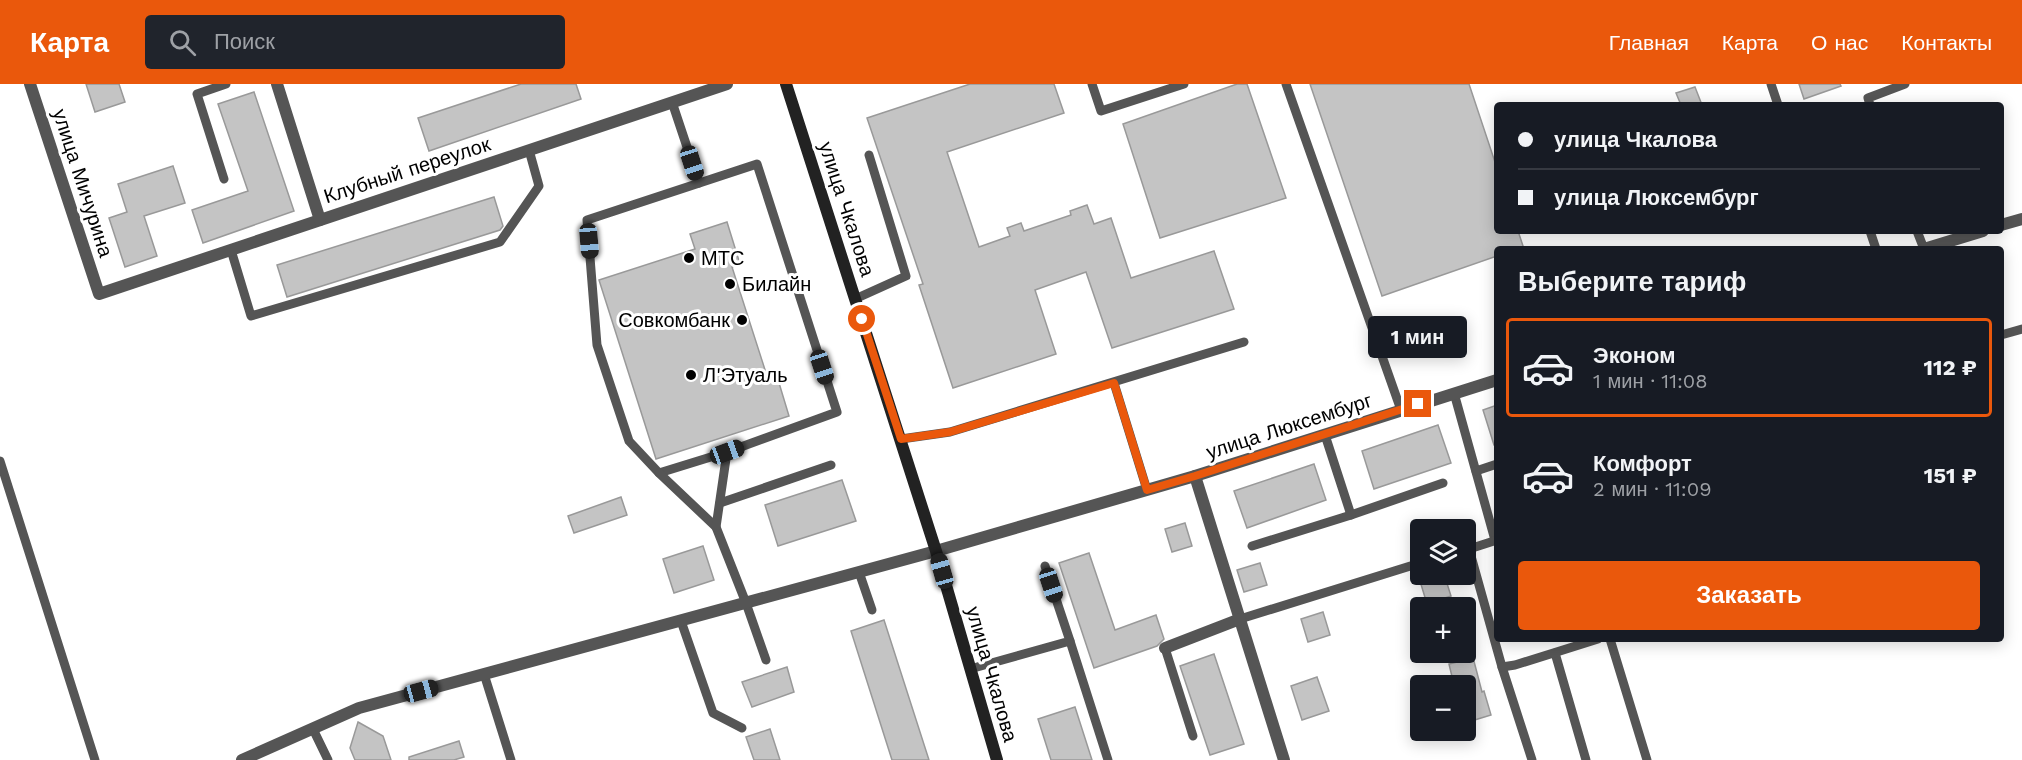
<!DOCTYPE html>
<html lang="ru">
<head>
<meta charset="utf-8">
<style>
	body { margin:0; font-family:"Work Sans",sans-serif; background:#20242c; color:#f1f3f6; height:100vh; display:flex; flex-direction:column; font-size:22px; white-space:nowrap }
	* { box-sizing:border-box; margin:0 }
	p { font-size:20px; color:#9ea1a6 }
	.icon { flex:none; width:33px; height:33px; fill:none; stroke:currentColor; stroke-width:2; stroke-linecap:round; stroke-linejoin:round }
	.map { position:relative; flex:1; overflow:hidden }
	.drawer { position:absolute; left:1494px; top:162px; width:510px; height:396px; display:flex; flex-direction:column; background:#171b24; border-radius:6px; box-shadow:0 3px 15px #0003 }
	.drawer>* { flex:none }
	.top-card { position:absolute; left:1494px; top:18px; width:510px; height:132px; border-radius:6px; box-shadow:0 3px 15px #0003; display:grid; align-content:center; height:132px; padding:0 24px; background:#171b24 }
	.tools { position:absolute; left:1410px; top:435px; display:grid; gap:12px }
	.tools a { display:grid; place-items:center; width:66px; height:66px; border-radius:6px; background:#171b24; box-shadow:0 3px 15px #0003; font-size:30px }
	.end { position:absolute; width:27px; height:27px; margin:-14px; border:8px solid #ea580c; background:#fff; box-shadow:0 0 0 3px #fff }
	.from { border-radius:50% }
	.bubble { position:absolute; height:42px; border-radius:6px; background:#171b24; box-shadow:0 3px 15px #0003; font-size:20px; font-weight:700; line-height:42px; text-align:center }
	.car { position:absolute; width:18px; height:36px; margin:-18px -9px; border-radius:8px; box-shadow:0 0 4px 2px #0007; background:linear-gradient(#222 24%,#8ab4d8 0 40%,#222 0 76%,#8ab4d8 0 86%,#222 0) }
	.top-card b { display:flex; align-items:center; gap:21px; height:57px; font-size:22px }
	.top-card b+b { border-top:2px solid #363941 }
	.top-card i { width:15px; height:15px; background:#f1f3f6 }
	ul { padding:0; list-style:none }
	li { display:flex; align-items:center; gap:18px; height:99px; margin:0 12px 9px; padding:0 12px; border:3px solid transparent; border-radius:6px }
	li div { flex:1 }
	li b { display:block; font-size:22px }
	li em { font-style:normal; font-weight:700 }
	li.selected { border-color:#ea580c }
	li>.icon { width:54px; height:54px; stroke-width:1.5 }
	h2 { padding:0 24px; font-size:27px; line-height:72px }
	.action { display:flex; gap:12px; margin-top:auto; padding:12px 24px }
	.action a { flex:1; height:69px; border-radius:6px; background:#ea580c; color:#fff; font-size:24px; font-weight:700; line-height:69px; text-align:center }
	header { display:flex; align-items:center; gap:36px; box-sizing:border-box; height:84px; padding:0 30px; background:#ea580c; color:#fff }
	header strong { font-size:28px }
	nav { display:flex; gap:33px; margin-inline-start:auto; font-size:21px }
	.search { width:420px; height:54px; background:#20242c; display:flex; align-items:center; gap:15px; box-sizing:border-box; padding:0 21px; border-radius:6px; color:#9ea1a6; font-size:22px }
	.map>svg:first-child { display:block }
	.building { fill:#c4c4c4; stroke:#999; stroke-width:1.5 }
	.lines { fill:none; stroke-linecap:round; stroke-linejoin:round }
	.lane { stroke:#555; stroke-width:9 }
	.street { stroke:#555; stroke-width:12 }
	.secondary { stroke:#222; stroke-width:12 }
	.route { stroke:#ea580c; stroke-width:8 }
	.poi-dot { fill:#000; stroke:#fff; stroke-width:2 }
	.labels { text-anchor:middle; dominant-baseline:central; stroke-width:6; stroke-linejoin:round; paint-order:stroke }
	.street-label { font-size:20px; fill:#000; stroke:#fff }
	.poi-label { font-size:20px; fill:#000; stroke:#fff; text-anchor:start }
</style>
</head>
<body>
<header>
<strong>Карта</strong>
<div class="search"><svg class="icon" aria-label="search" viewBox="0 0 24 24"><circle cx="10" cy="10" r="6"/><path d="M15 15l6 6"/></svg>Поиск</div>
<nav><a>Главная</a><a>Карта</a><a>О нас</a><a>Контакты</a></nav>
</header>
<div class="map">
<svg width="2022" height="676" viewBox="0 0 2022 676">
	<rect width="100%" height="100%" fill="#fff"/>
	<g class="building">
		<path d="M86 0H119L125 18 95 28Z"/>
		<path d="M521 0H576L581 15 429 67 418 34Z"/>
		<path d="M970 0H1054L1064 29 947 68 979 163 1010 152 1007 144 1021 139 1024 147 1071 131 1070 127 1087 121 1094 140 1111 134 1131 194 1214 167 1234 225 1112 264 1086 188 1035 206 1056 270 953 304 919 201 923 200 867 34Z"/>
		<path d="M1237 0H1247L1286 114 1160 154 1123 40Z"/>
		<path d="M1310 0H1469L1497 84V147H1518L1524 165H1497V172L1382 212Z"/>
		<path d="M1799 0H1840L1841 2 1804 15Z"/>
		<path d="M1695 3 1702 21H1681L1676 9Z"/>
		<path d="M254 8 294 127 203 159 192 126 248 107 218 20Z"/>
		<path d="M173 82 185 119 144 132 157 172 125 183 109 134 127 128 118 100Z"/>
		<path d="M494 113 503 142 500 146 287 213 277 181Z"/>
		<path d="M727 138 740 180 732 183 767 292 776 289 789 332 656 375 599 196 695 165 690 150Z"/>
		<path d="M1497 321V361H1494L1483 326Z"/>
		<path d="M1438 341 1451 379 1374 405 1362 367Z"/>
		<path d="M1314 380 1326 416 1247 444 1234 407Z"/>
		<path d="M842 396 856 437 778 462 765 421Z"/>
		<path d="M621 413 627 431 574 449 568 432Z"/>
		<path d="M1185 439 1192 462 1172 468 1165 445Z"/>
		<path d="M703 462 714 496 674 509 663 475Z"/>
		<path d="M1089 469 1115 546 1156 531 1164 555 1157 562 1094 584 1059 479Z"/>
		<path d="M1260 479 1267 501 1244 508 1237 486Z"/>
		<path d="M1444 490 1451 512 1427 520 1420 497Z"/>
		<path d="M1323 528 1330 551 1308 558 1301 535Z"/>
		<path d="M884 536 929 676H892L851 547Z"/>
		<path d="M1470 562 1482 608 1484 607 1491 631 1468 638 1466 629V597L1454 601 1449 580 1466 576V563Z"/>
		<path d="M1214 570 1244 660 1210 671 1180 582Z"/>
		<path d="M787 583 794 608 752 623 742 598Z"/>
		<path d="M1317 593 1329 627 1302 636 1291 602Z"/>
		<path d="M1075 623 1092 676H1051L1038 635Z"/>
		<path d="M358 638 383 652 391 676H355L350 664Z"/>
		<path d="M770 645 780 676H754L746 653Z"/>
		<path d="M459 657 464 673 454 676H409V673Z"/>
	</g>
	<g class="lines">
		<g class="lane">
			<path d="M1092 0 1101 27 1184 0"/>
			<path d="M1286 0 1401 326"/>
			<path d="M1771 0 1778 21"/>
			<path d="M672 18 699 99"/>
			<path d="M1870 21 1868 14 1905 0"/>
			<path d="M757 80 837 328 727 368 659 389 629 357 597 261 587 136Z"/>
			<path d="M224 95 197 10 226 0"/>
			<path d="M1870 147 1876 165"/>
			<path d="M1917 147 1924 165"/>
			<path d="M231 166 251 232 500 158 539 102 529 66"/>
			<path d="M855 215 906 192 869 71"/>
			<path d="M2001 251 2022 245"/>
			<path d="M1114 299 1147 406"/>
			<path d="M1454 309 1495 456"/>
			<path d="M1325 351 1351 431 1443 399"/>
			<path d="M901 355 950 348 1244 258"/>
			<path d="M0 377 95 676"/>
			<path d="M1476 387 1497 380"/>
			<path d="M659 389 716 443 746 519 766 576"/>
			<path d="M720 419 831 381"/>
			<path d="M716 443 727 368"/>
			<path d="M1252 462 1351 431"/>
			<path d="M1469 465 1502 583 1532 676"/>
			<path d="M1466 466 1497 456"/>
			<path d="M859 488 872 526"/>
			<path d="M1240 535 1420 479"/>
			<path d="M681 537 713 629 742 644"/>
			<path d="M1610 555 1647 676"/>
			<path d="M1070 557 1108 676"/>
			<path d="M1165 564 1193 652"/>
			<path d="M1555 569 1586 676"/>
			<path d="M1502 583 1515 581 1598 555"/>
			<path d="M970 585 1070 557 1045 482"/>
			<path d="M484 590 511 676"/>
			<path d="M313 645 328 676"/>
		</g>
		<g class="street">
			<path d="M30 0 99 210 727 0"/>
			<path d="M277 0 320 136"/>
			<path d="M2001 141 2022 135"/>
			<path d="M1924 165 1983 147"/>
			<path d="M1195 392 1284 676"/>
			<path d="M1165 564 1240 535"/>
			<path d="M242 676 359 624 936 467 1195 392 1497 296"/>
		</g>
		<path class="secondary" d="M786 0 936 467 997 676"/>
	</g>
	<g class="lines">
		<path class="route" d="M862 235 901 355 950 348 1114 299 1147 406 1195 392 1418 320"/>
	</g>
	<g class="poi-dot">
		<circle cx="689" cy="174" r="6"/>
		<circle cx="730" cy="200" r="6"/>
		<circle cx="742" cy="236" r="6"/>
		<circle cx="691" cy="291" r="6"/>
	</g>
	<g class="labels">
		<g class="street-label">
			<text transform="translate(407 86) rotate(-18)">Клубный переулок</text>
			<text transform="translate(83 99) rotate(72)">улица Мичурина</text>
			<text transform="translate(847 125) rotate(72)">улица Чкалова</text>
			<text transform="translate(1289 342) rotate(-18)">улица Люксембург</text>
			<text transform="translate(992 590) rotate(74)">улица Чкалова</text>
		</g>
		<g class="poi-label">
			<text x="701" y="174">МТС</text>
			<text x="742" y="200">Билайн</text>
			<text x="730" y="236" text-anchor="end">Совкомбанк</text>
			<text x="703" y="291">Л'Этуаль</text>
		</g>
	</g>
</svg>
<div class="tools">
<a><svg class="icon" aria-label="layers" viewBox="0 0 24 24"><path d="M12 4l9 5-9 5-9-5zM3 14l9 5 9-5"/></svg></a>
<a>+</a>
<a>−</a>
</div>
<i class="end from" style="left:862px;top:235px"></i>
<i class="end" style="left:1418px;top:320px"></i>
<div class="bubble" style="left:1368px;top:232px;width:99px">1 мин</div>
<i class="car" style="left:692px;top:79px;rotate:162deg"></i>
<i class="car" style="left:589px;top:157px;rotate:175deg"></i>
<i class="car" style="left:822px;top:283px;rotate:162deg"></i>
<i class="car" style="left:727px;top:368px;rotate:70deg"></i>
<i class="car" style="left:942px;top:487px;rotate:344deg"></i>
<i class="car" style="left:1051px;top:501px;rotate:162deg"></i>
<i class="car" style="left:421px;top:607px;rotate:75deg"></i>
<div class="top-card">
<b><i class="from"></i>улица Чкалова</b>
<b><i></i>улица Люксембург</b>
</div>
<section class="drawer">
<h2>Выберите тариф</h2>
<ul>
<li class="selected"><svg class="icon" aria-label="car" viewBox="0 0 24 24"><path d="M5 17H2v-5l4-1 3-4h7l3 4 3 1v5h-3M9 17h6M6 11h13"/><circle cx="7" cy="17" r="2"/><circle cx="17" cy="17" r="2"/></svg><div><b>Эконом</b><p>1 мин · 11:08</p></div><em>112 ₽</em></li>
<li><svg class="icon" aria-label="car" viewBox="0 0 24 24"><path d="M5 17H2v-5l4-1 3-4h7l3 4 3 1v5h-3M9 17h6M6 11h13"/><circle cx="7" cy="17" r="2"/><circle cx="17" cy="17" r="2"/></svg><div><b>Комфорт</b><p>2 мин · 11:09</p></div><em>151 ₽</em></li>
</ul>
<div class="action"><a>Заказать</a></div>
</section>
</div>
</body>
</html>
